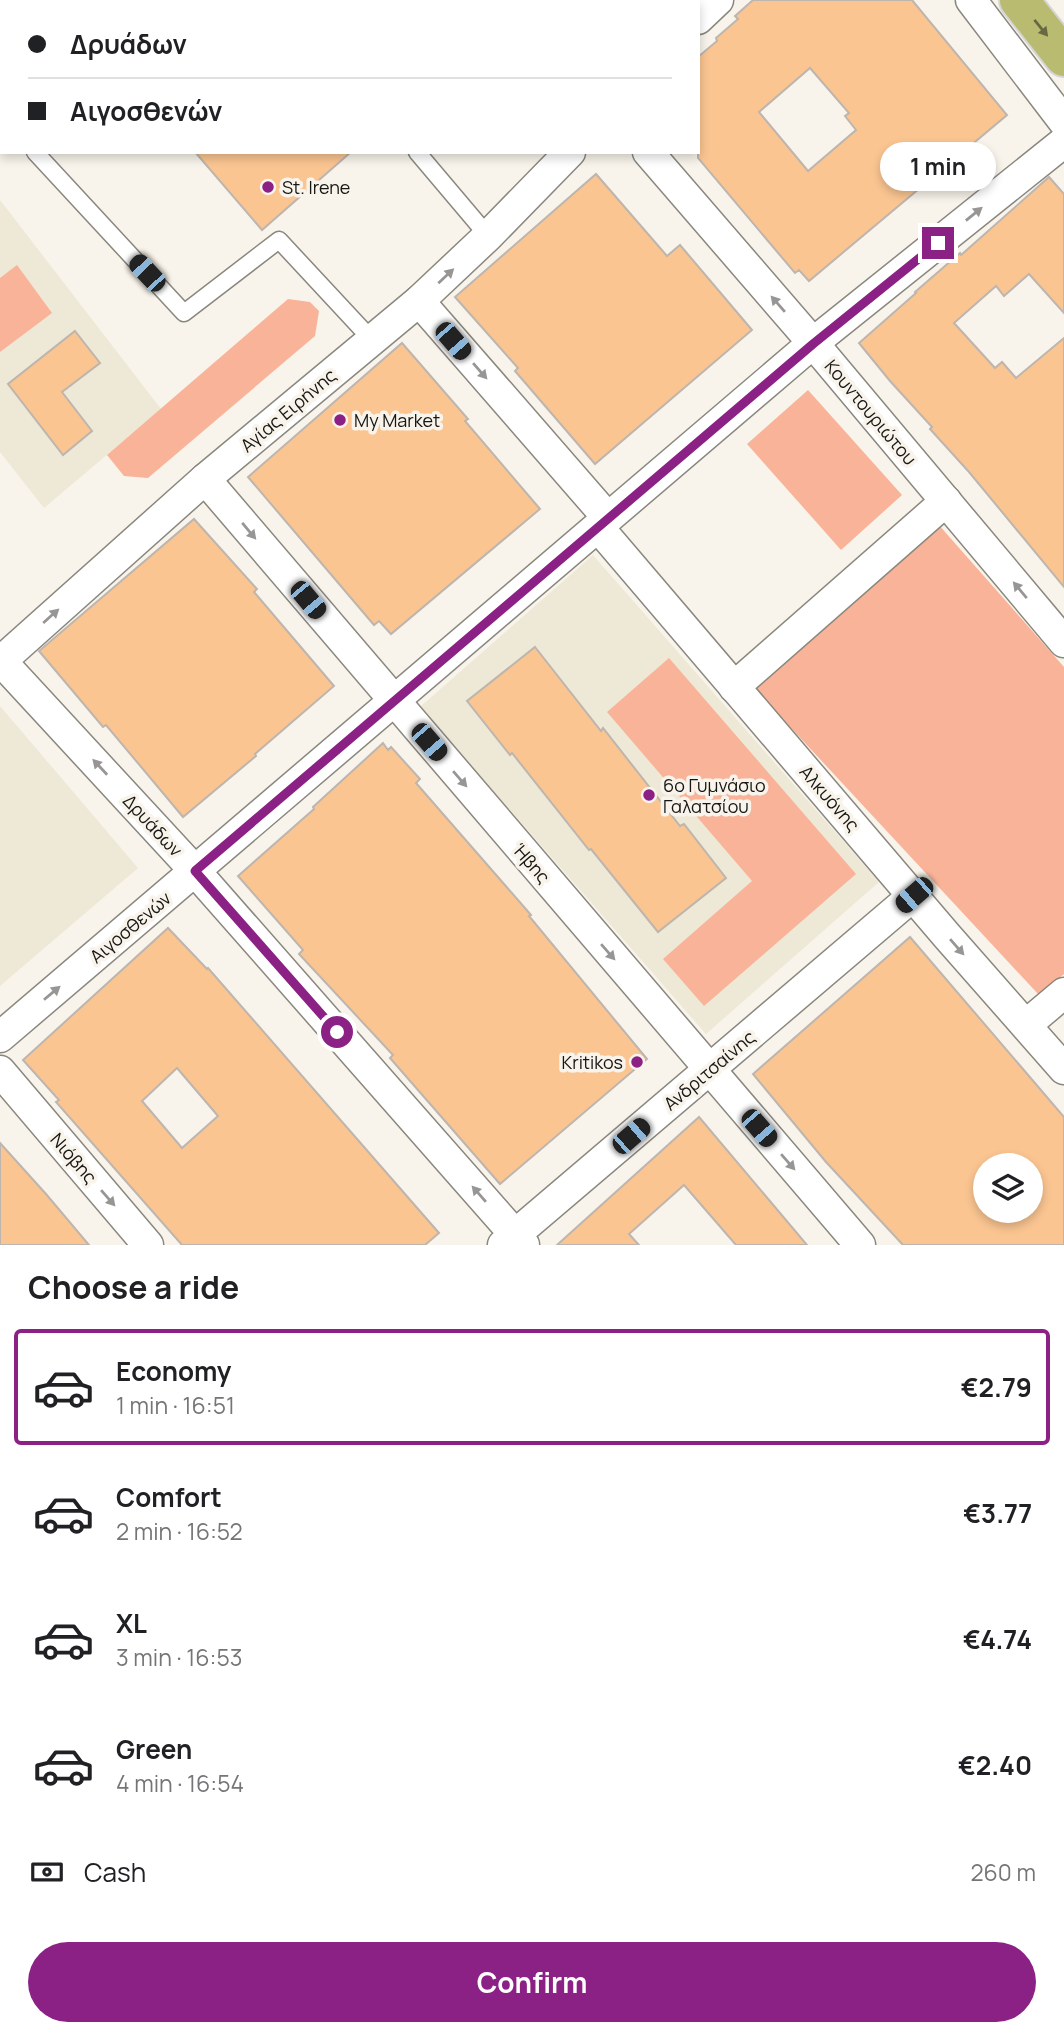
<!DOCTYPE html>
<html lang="en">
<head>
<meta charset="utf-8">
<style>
	body { margin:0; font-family:Manrope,sans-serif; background:#f2f2f2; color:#202124; height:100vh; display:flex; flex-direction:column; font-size:26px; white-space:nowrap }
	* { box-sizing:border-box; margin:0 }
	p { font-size:23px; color:#757577 }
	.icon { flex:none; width:38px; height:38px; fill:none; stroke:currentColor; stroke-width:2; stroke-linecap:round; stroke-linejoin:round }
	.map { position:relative; height:1245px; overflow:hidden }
	.sheet { display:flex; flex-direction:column; background:#fff; flex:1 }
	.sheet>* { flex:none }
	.top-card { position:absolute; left:0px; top:0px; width:700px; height:154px; box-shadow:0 4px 10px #0003; display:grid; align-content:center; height:154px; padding:0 28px; background:#fff }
	.controls { position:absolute; left:973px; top:1153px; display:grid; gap:14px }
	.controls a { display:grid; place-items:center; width:70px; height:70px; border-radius:50%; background:#fff; box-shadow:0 4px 10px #0003; font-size:35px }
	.end { position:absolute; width:32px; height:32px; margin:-16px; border:9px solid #8b2085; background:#fff; box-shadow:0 0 0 4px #fff }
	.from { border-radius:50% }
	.bubble { position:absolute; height:49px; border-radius:24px; background:#fff; box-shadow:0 4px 10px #0003; font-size:23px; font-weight:700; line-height:49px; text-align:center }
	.car { position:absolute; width:21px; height:42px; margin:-21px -10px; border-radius:9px; box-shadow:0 0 5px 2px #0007; background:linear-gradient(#222 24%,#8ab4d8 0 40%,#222 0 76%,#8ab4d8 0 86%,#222 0) }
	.top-card b { display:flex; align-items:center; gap:24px; height:66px; font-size:26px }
	.top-card b+b { border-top:2px solid #e0e0e0 }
	.top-card i { width:18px; height:18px; background:#202124 }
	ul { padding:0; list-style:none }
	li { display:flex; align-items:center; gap:21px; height:116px; margin:0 14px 10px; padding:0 14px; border:4px solid transparent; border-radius:7px }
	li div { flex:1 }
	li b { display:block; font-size:26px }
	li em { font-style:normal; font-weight:700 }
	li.current { border-color:#8b2085 }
	li>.icon { width:63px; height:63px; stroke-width:1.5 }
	h2 { padding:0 28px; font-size:32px; line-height:84px }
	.pay { display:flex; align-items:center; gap:18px; height:77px; padding:0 28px; font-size:26px }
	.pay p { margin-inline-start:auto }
	.cta { display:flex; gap:14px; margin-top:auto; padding:14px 28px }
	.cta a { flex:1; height:80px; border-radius:42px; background:#8b2085; color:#fff; font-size:28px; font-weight:700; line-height:80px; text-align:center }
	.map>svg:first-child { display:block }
	.built { fill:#eee8d7 }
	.green { fill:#f8b399 }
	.building { fill:#fac591; stroke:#bdb5ae; stroke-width:2; fill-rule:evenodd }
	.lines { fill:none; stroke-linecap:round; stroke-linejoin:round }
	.lane-casing { stroke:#8a877e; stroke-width:19 }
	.street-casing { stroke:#8a877e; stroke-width:33 }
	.primary-casing { stroke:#d5d5d5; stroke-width:42 }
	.lane { stroke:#fff; stroke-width:16 }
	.street { stroke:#fff; stroke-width:30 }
	.primary { stroke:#b9bc70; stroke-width:38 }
	.oneway { fill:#686942 }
	.oneway2 { fill:#979695 }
	.route { stroke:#8b2085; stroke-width:9 }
	.poi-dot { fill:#8b2085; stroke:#f8f4eb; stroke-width:2.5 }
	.labels { text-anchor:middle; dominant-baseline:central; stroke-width:7; stroke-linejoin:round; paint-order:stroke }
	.poi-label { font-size:18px; fill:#171613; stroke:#f8f4eb; text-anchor:start }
	.street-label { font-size:18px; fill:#171613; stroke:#f8f4eb }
</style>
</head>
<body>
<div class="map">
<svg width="1064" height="1245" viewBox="0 0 1064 1245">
	<rect width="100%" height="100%" fill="#f8f4eb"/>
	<g class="built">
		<path d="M319 0H608L606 2H320Z"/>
		<path d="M0 200 161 409 44 508 0 452Z"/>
		<path d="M593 555 879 882 706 1034 420 707Z"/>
		<path d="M0 706 138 868 0 986Z"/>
	</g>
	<g class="green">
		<path d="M17 265 52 313 0 352V278Z"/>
		<path d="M288 299 310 302 319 311 315 336 148 478 124 476 107 455Z"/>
		<path d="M808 390 902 495 841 550 747 444Z"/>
		<path d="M938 524 1064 667V974L1039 995 753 687Z"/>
		<path d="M669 658 856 874 704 1006 663 959 752 881 607 712Z"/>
	</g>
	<g class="building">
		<path d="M753 0H912L1007 115 809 281 799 270 795 273 698 158V57L717 41 716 38 738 19 735 16ZM810 68 849 113 845 116 856 130 808 171 759 112Z"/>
		<path d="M195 152H351L262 230Z"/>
		<path d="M596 174 667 256 680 245 752 330 595 464 515 371 518 368 455 297Z"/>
		<path d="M1049 177 1064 194V313L1029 274 1004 296 996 286 954 323 995 368 1002 362 1016 378 1064 338V587L969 472 930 429 932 427 890 381 859 343 916 293 915 292 960 253 961 255Z"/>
		<path d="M75 331 100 363 62 392 92 431 63 455 8 384Z"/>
		<path d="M402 343 468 419 465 421 540 509 391 634 379 621 374 625 248 477Z"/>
		<path d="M194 519 257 589 254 592 334 686 255 754 256 756 183 817 106 725 103 727 39 651Z"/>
		<path d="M535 647 601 731 603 728 680 826 684 824 726 878 658 932 591 849 589 850 512 753 510 755 467 701Z"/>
		<path d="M383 743 388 750 391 747 420 779 416 783 531 915 529 916 647 1059 500 1184 390 1058 393 1055 299 954 303 950 238 876 314 809 313 807Z"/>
		<path d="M168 928 207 969 208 968 439 1233 425 1245H182L56 1102 59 1100 23 1060ZM177 1068 218 1116 182 1148 142 1101Z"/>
		<path d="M910 937 1064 1117V1245H903L826 1162 753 1074ZM985 1166H1031V1211H985Z"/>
		<path d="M699 1117 807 1245H736L684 1185 629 1234 639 1245H557Z"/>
		<path d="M0 1143 46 1194 89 1245H0Z"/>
	</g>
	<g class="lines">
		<defs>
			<g id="lane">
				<path d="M288 0 290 2"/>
				<path d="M138 2 140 0"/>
				<path d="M35 152 184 313 279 240 372 340"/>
				<path d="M417 152 488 236"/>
			</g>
			<g id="street">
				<path d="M971 0 1064 122"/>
				<path d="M698 19 718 0"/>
				<path d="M648 152 813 343 1064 642"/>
				<path d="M419 301 608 518"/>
				<path d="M205 479 860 1245"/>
				<path d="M598 527 947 936 1064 1069"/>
				<path d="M1 661 195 871 524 1245"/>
				<path d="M0 662 205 479 419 301 488 236 570 152"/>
				<path d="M734 687 946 501"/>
				<path d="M1026 1025 1064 993"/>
				<path d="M0 1037 813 343 1064 142"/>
				<path d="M0 1071 148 1245"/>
				<path d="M503 1245 914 895"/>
			</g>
			<path id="primary" d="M1019 0 1064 57"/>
		</defs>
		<use href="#lane" class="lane-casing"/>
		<use href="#street" class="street-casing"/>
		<use href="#primary" class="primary-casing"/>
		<use href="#lane" class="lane"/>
		<use href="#street" class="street"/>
		<use href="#primary" class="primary"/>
	</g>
	<defs><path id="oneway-solid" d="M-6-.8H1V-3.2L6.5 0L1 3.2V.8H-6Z" transform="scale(1.75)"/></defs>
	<use class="oneway" href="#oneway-solid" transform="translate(1041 28) rotate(51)"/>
	<g class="oneway2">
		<use href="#oneway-solid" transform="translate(974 214) rotate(-39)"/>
		<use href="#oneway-solid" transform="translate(446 276) rotate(-43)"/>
		<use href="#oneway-solid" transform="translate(778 304) rotate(-131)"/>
		<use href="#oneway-solid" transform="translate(480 371) rotate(49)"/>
		<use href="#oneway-solid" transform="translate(249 531) rotate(50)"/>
		<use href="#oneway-solid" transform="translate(1020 590) rotate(-130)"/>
		<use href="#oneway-solid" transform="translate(51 616) rotate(-42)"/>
		<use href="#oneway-solid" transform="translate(100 767) rotate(-133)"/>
		<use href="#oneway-solid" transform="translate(460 779) rotate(49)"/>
		<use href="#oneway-solid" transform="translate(957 947) rotate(49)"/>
		<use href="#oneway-solid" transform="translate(608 952) rotate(49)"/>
		<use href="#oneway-solid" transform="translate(52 993) rotate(-40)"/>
		<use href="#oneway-solid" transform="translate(788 1162) rotate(49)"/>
		<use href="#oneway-solid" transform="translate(479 1194) rotate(-131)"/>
		<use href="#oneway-solid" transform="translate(108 1198) rotate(49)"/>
	</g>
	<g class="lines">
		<path class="route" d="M337 1032 195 871 813 344 938 243"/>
	</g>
	<g class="poi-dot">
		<circle cx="268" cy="187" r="7"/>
		<circle cx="340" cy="420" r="7"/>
		<circle cx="649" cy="795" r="7"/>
		<circle cx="637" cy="1062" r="7"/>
	</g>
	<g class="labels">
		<g class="poi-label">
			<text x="282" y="187">St. Irene</text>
			<text x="354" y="420">My Market</text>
			<text x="663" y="785">6ο Γυμνάσιο<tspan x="663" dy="21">Γαλατσίου</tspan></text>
			<text x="623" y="1062" text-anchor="end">Kritikos</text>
		</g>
		<g class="street-label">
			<text transform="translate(288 410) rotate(-40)">Αγίας Ειρήνης</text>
			<text transform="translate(871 412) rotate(50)">Κουντουριώτου</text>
			<text transform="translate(830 798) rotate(49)">Αλκυόνης</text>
			<text transform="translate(153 825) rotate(47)">Δρυάδων</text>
			<text transform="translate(532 863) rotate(49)">Ήβης</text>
			<text transform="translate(130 927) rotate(-40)">Αιγοσθενών</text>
			<text transform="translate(709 1070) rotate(-40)">Ανδριτσαίνης</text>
			<text transform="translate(74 1158) rotate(49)">Νιόβης</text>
		</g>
	</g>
</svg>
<div class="controls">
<a><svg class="icon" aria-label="layers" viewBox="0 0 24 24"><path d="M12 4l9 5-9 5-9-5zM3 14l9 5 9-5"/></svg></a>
</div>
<i class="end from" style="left:337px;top:1032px"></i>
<i class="end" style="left:938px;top:243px"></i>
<div class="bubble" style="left:880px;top:142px;width:116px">1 min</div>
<i class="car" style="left:147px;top:273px;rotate:317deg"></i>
<i class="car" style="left:453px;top:341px;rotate:139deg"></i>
<i class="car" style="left:308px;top:600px;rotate:140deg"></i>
<i class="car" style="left:429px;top:742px;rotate:139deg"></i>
<i class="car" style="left:914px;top:895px;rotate:229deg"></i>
<i class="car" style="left:759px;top:1128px;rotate:139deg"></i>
<i class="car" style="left:631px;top:1136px;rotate:49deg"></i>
<div class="top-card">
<b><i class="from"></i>Δρυάδων</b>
<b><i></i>Αιγοσθενών</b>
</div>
</div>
<section class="sheet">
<h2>Choose a ride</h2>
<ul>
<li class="current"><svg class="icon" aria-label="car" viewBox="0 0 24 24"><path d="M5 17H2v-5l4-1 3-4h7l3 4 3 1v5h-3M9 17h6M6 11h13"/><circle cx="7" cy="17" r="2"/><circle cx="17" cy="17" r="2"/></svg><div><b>Economy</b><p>1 min · 16:51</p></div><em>€2.79</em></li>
<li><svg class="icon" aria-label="car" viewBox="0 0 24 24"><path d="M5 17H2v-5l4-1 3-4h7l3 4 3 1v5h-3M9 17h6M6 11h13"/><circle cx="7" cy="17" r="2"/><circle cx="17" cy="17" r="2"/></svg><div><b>Comfort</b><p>2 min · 16:52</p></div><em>€3.77</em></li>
<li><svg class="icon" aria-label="car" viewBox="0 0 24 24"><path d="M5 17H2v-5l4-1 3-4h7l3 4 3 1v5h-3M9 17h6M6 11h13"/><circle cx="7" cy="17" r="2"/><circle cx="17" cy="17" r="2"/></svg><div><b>XL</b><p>3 min · 16:53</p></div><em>€4.74</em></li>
<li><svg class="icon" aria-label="car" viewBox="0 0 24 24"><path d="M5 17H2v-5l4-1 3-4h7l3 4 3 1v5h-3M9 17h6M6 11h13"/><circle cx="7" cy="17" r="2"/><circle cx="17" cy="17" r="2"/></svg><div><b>Green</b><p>4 min · 16:54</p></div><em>€2.40</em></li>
</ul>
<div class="pay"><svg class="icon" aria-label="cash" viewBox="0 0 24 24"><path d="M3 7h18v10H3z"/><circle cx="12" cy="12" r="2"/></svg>Cash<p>260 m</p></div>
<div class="cta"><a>Confirm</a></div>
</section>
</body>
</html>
